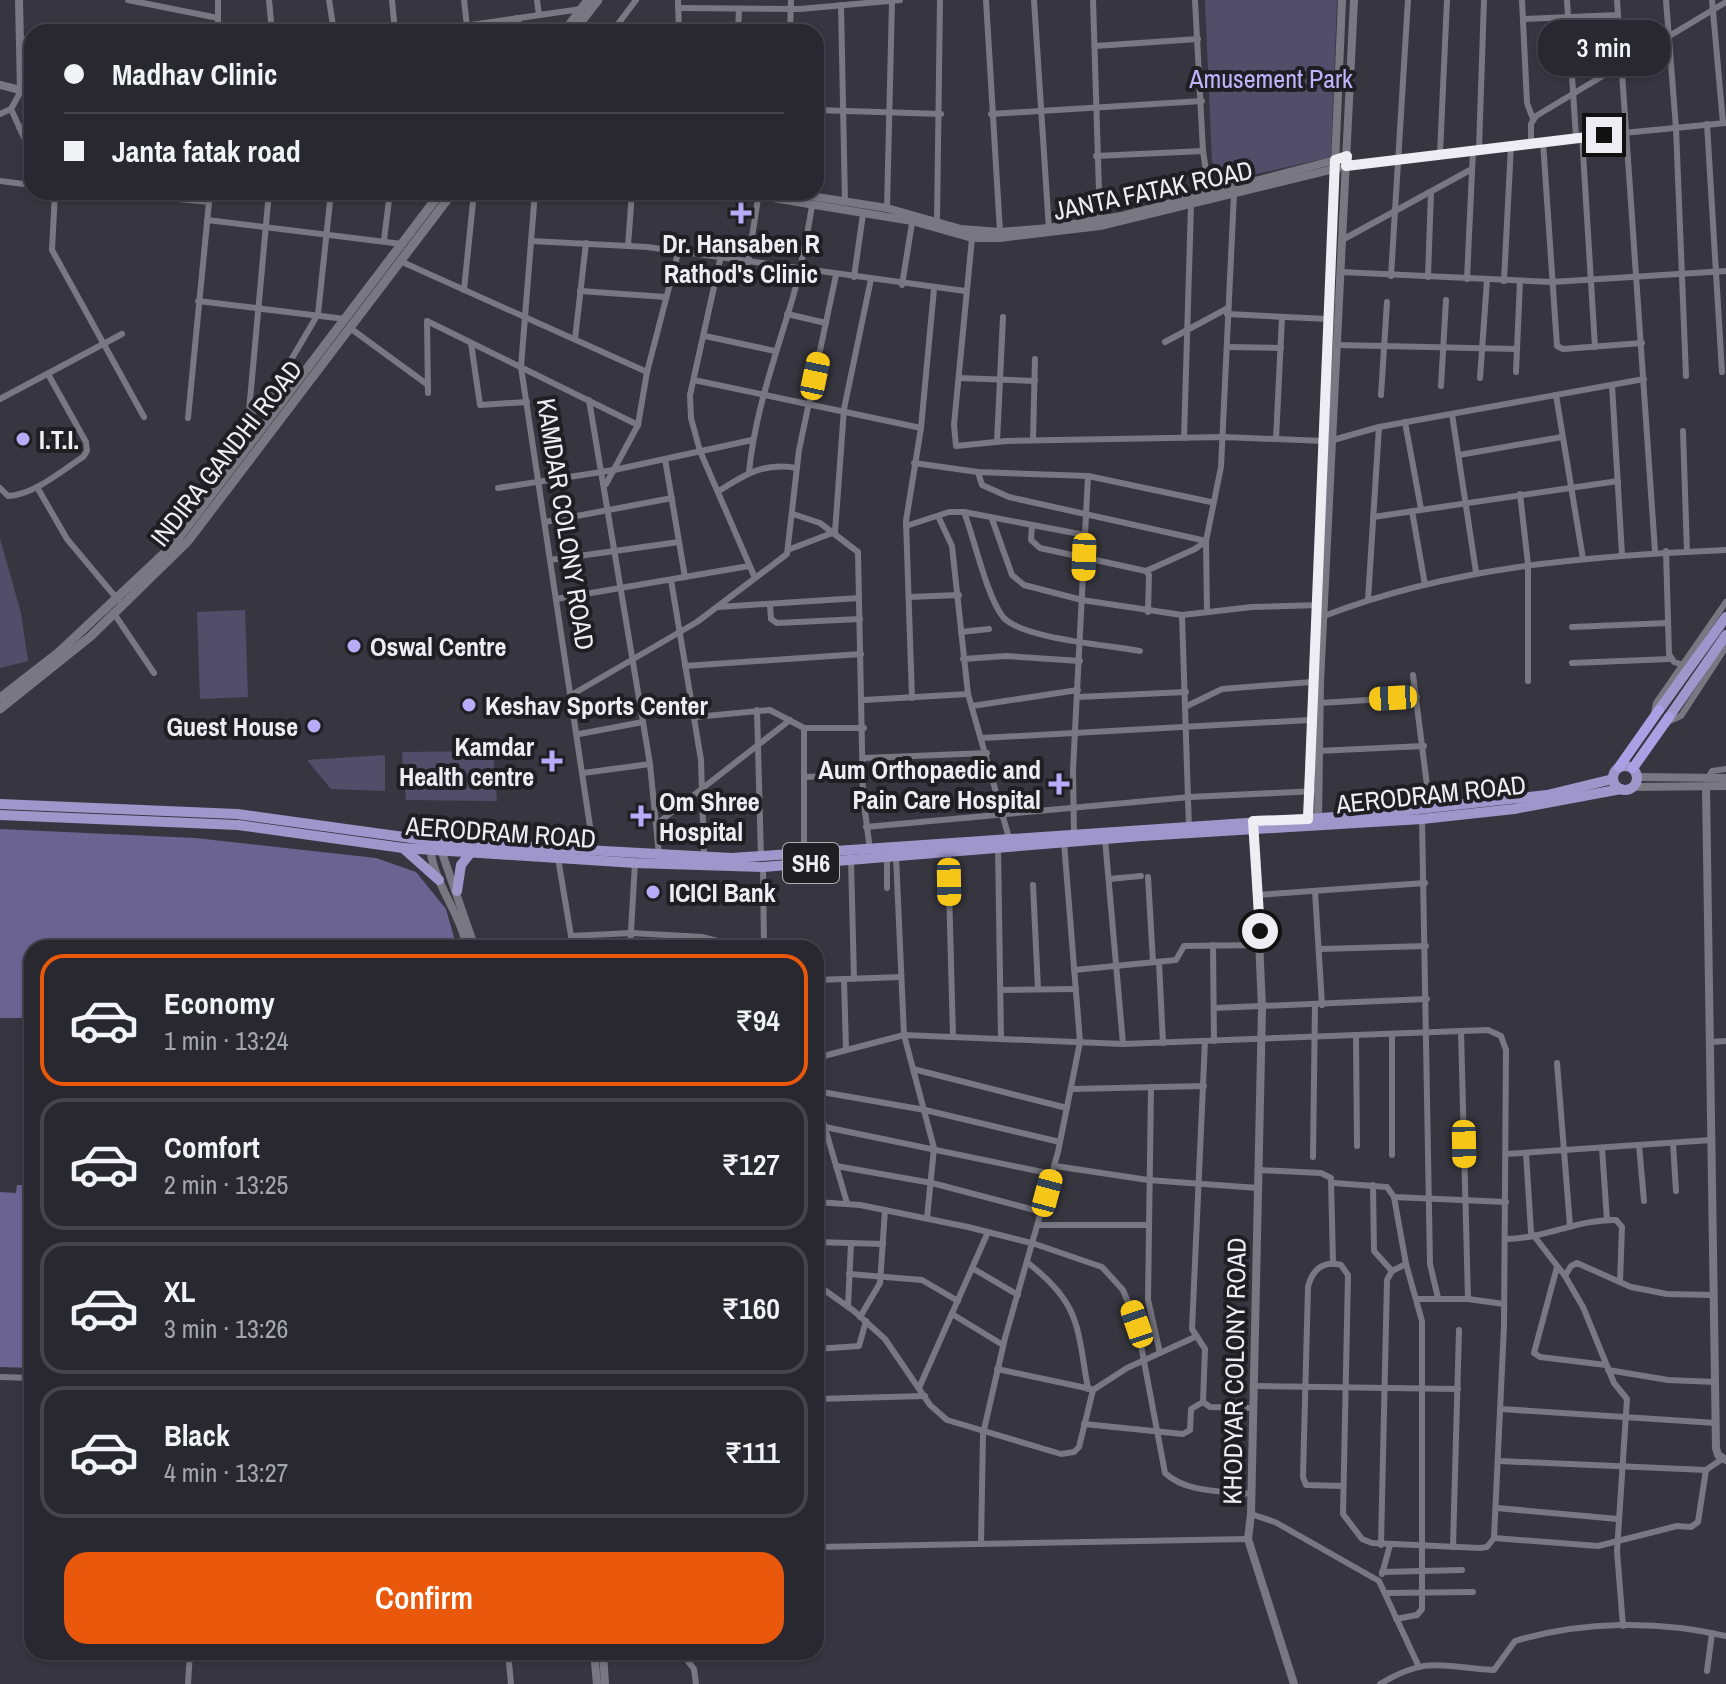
<!DOCTYPE html>
<html lang="en">
<head>
<meta charset="utf-8">
<style>
	body { margin:0; font-family:"Archivo Narrow",sans-serif; background:#35343c; color:#f1f3f6; height:100vh; display:flex; flex-direction:column; font-size:30px; white-space:nowrap }
	* { box-sizing:border-box; margin:0 }
	p { font-size:26px; color:#a5a6ab }
	.icon { flex:none; width:44px; height:44px; fill:none; stroke:currentColor; stroke-width:2; stroke-linecap:round; stroke-linejoin:round }
	.map { position:relative; flex:1; overflow:hidden }
	.drawer { position:absolute; left:24px; top:940px; width:800px; height:720px; display:flex; flex-direction:column; background:#292830; border-radius:24px; box-shadow:0 2px 6px #0004,0 0 0 2px #45444c }
	.drawer>* { flex:none }
	.guide { position:absolute; left:24px; top:24px; width:800px; height:176px; border-radius:24px; box-shadow:0 2px 6px #0004,0 0 0 2px #45444c; display:grid; align-content:center; height:176px; padding:0 40px; background:#292830 }
	.end { position:absolute; width:36px; height:36px; margin:-18px; border:10px solid #eeedf4; background:#111; box-shadow:0 0 0 4px #111 }
	.from { border-radius:50% }
	.bubble { position:absolute; height:56px; border-radius:24px; background:#292830; box-shadow:0 2px 6px #0004,0 0 0 2px #45444c; font-size:26px; font-weight:600; line-height:56px; text-align:center }
	.car { position:absolute; width:24px; height:48px; margin:-24px -12px; border-radius:10px; box-shadow:0 0 6px 2px #0007; background:linear-gradient(#f5c518 24%,#345 0 40%,#f5c518 0 76%,#345 0 86%,#f5c518 0) }
	.guide b { display:flex; align-items:center; gap:28px; height:76px; font-size:30px }
	.guide b+b { border-top:2px solid #45444c }
	.guide i { width:20px; height:20px; background:#f1f3f6 }
	ul { padding:14px 0 0; list-style:none }
	li { display:flex; align-items:center; gap:24px; height:132px; margin:0 16px 12px; padding:0 24px; border:4px solid #45444c; border-radius:24px }
	li div { flex:1 }
	li b { display:block; font-size:30px }
	li em { font-style:normal; font-weight:600 }
	li.selected { border-color:#ea580c }
	li>.icon { width:72px; height:72px; stroke-width:1.5 }
	.button { display:flex; gap:16px; margin-top:auto; padding:16px 40px }
	.button a { flex:1; height:92px; border-radius:24px; background:#ea580c; color:#fff; font-size:32px; font-weight:600; line-height:92px; text-align:center }
	.map>svg:first-child { display:block }
	.green { fill:#524e69 }
	.forest { fill:#6b6392 }
	.lines { fill:none; stroke-linecap:round; stroke-linejoin:round }
	.minor { stroke:#787782; stroke-width:6 }
	.tertiary { stroke:#787782; stroke-width:8 }
	.secondary { stroke:#787782; stroke-width:9 }
	.primary { stroke:#9f96cc; stroke-width:10 }
	.trunk { stroke:#aca0e5; stroke-width:10 }
	.route { stroke:#eeedf4; stroke-width:10 }
	.poi-dot { fill:#b8abf7; stroke:#1f1e23; stroke-width:3 }
	.labels { text-anchor:middle; dominant-baseline:central; stroke-width:8; stroke-linejoin:round; paint-order:stroke }
	.shield { fill:#1f1e23; stroke:#b0afb5; stroke-width:2 }
	.shield-label { font-size:24px; font-weight:bold; fill:#eeedf4 }
	.park-label { font-size:26px; fill:#c0b4fe; stroke:#1f1e23 }
	.street-label { font-size:26px; fill:#eeedf4; stroke:#1f1e23 }
	.poi-label { font-size:26px; font-weight:bold; fill:#eeedf4; stroke:#1f1e23; text-anchor:start }
</style>
</head>
<body>
<div class="map">
<svg width="1726" height="1684" viewBox="0 0 1726 1684">
	<rect width="100%" height="100%" fill="#373640"/>
	<g class="green">
		<path d="M1205 0H1337L1331 157 1230 180 1212 162Z"/>
		<path d="M0 539 21 613 28 661 0 668Z"/>
		<path d="M245 610 248 697 200 699 197 612Z"/>
		<path d="M493 751 497 801 406 800 402 752Z"/>
		<path d="M385 755V791L331 789 307 760Z"/>
	</g>
	<g class="forest">
		<path d="M0 829 195 838 376 858 416 872 446 909 457 948H32V1018H0Z"/>
		<path d="M17 1185H32V1368L0 1367V1192L16 1193Z"/>
	</g>
	<g class="lines">
		<g class="minor">
			<path d="M128 0 218 18"/>
			<path d="M269 0 272 32"/>
			<path d="M329 0 334 32"/>
			<path d="M392 0 395 32"/>
			<path d="M464 0 467 26"/>
			<path d="M537 0 539 15"/>
			<path d="M678 0 679 32"/>
			<path d="M986 0 1000 232"/>
			<path d="M1034 0 1049 230"/>
			<path d="M1093 0 1100 223"/>
			<path d="M1195 0 1203 151 1210 197"/>
			<path d="M1522 0 1527 103 1533 119"/>
			<path d="M1567 0 1576 137"/>
			<path d="M1617 0 1655 551"/>
			<path d="M1666 0 1676 128 1686 376"/>
			<path d="M1712 0 1723 123"/>
			<path d="M841 5 845 202"/>
			<path d="M678 8 800 9 900 0"/>
			<path d="M517 18 522 32"/>
			<path d="M1524 19 1618 15"/>
			<path d="M218 32V0"/>
			<path d="M423 32 581 9"/>
			<path d="M612 32 636 0"/>
			<path d="M738 32 739 9"/>
			<path d="M790 32 791 0"/>
			<path d="M19 38 32 41"/>
			<path d="M1095 46 1198 39"/>
			<path d="M25 92 32 108"/>
			<path d="M11 109 32 155"/>
			<path d="M816 110 941 114"/>
			<path d="M0 114 11 109 21 91"/>
			<path d="M991 114 1202 101"/>
			<path d="M1707 124 1722 372"/>
			<path d="M19 127 32 126"/>
			<path d="M1582 136 1595 347"/>
			<path d="M1531 142V124L1536 116 1726 2"/>
			<path d="M1543 142 1557 346 1563 349 1642 343"/>
			<path d="M1479 149 1484 0"/>
			<path d="M1440 154 1447 0"/>
			<path d="M1096 156 1203 151"/>
			<path d="M1346 166 1531 142 1726 123"/>
			<path d="M0 181 32 185"/>
			<path d="M55 192 52 250 144 417"/>
			<path d="M106 192 209 202"/>
			<path d="M269 192 249 411H261L318 314 331 192"/>
			<path d="M535 192 521 367 594 853"/>
			<path d="M887 208 892 1"/>
			<path d="M207 220 402 244"/>
			<path d="M937 221 940 0"/>
			<path d="M972 238 954 425 956 446 1006 441 1223 437 1324 441"/>
			<path d="M384 240 390 192"/>
			<path d="M1342 240 1472 169"/>
			<path d="M531 241 647 247 965 291"/>
			<path d="M628 246 632 192"/>
			<path d="M720 260 690 395 691 418 700 451 755 578"/>
			<path d="M400 261 647 372"/>
			<path d="M748 263 759 192"/>
			<path d="M1341 272 1552 282 1726 271"/>
			<path d="M1391 276 1408 0"/>
			<path d="M854 277 863 214"/>
			<path d="M1428 277 1431 192"/>
			<path d="M1467 279 1473 150"/>
			<path d="M1504 281 1511 145"/>
			<path d="M902 285 913 217"/>
			<path d="M464 290 474 192"/>
			<path d="M580 291 666 297"/>
			<path d="M198 301 345 319"/>
			<path d="M787 314 826 323"/>
			<path d="M1227 314 1328 319"/>
			<path d="M350 328 428 385"/>
			<path d="M705 336 775 351"/>
			<path d="M575 339 586 243"/>
			<path d="M1165 342 1228 308"/>
			<path d="M471 343 480 405 527 402"/>
			<path d="M1337 345 1517 349"/>
			<path d="M1227 347 1281 348"/>
			<path d="M1516 372 1520 281"/>
			<path d="M959 378 1035 381"/>
			<path d="M1480 378 1487 280"/>
			<path d="M694 380 921 428"/>
			<path d="M1612 385 1622 555"/>
			<path d="M1441 386 1446 300"/>
			<path d="M428 393 427 321 638 425"/>
			<path d="M1381 395 1387 302"/>
			<path d="M1556 395 1583 559"/>
			<path d="M0 399 122 334"/>
			<path d="M589 400 650 764 659 855"/>
			<path d="M1452 414 1476 572"/>
			<path d="M188 418 210 192"/>
			<path d="M1405 422 1421 509"/>
			<path d="M1683 431 1687 552"/>
			<path d="M1184 438 1191 205"/>
			<path d="M1276 439 1282 317"/>
			<path d="M1033 440 1035 359"/>
			<path d="M1333 440 1379 427 1644 379"/>
			<path d="M997 442 1003 317"/>
			<path d="M1459 455 1562 437"/>
			<path d="M665 459 685 577"/>
			<path d="M914 463 978 472 1088 476 1211 502"/>
			<path d="M749 472C755 411 776 355 793 297 801 268 807 236 812 206"/>
			<path d="M978 472 982 485 1009 497 1206 541"/>
			<path d="M606 484 638 425 647 372 678 253"/>
			<path d="M37 487 67 539 118 600"/>
			<path d="M0 488 8 496C34 495 61 471 83 457L87 451 86 442 48 374"/>
			<path d="M498 488 614 470 752 440"/>
			<path d="M719 491C745 474 765 462 797 468"/>
			<path d="M1520 494 1528 564V681"/>
			<path d="M1412 511 1425 585"/>
			<path d="M964 512C974 538 987 597 1003 617 1022 639 1110 645 1140 651"/>
			<path d="M793 514 820 523 858 552 863 796 870 850"/>
			<path d="M938 516 952 546 968 694 1009 838"/>
			<path d="M1373 517 1618 481"/>
			<path d="M992 519 1012 575 1024 585 1082 600 1182 615 1252 607 1321 605"/>
			<path d="M545 522 672 498"/>
			<path d="M906 526 949 512H964L1085 535"/>
			<path d="M1032 526 1031 540 1040 548 1146 571 1149 575 1148 612"/>
			<path d="M790 549 835 532 844 409 871 279"/>
			<path d="M1666 551 1669 654 1674 662 1683 665"/>
			<path d="M550 560 679 542"/>
			<path d="M1146 571 1195 549 1206 541"/>
			<path d="M671 580 701 760 704 858"/>
			<path d="M909 597 959 595"/>
			<path d="M556 599 749 566"/>
			<path d="M1368 600 1379 427"/>
			<path d="M770 606 771 619 777 623 860 619"/>
			<path d="M719 607 859 598"/>
			<path d="M1207 612 1206 541 1221 467 1234 194"/>
			<path d="M115 615 154 673"/>
			<path d="M1182 615 1189 829"/>
			<path d="M1324 616C1453 566 1589 556 1726 550"/>
			<path d="M1572 627 1668 623"/>
			<path d="M961 632 989 629"/>
			<path d="M963 659 1006 656 1080 661"/>
			<path d="M1572 663 1670 659"/>
			<path d="M685 666 861 654"/>
			<path d="M1413 675 1430 809"/>
			<path d="M573 694 697 622 787 554 799 450 836 275"/>
			<path d="M1078 697 1186 692"/>
			<path d="M912 698 906 521 921 428 934 289"/>
			<path d="M864 700 968 694"/>
			<path d="M1320 703 1417 697"/>
			<path d="M972 706 1078 690"/>
			<path d="M1187 706 1222 689 1312 682"/>
			<path d="M757 710 761 858"/>
			<path d="M1654 713 1656 703 1726 602"/>
			<path d="M695 717 770 710 804 728H864"/>
			<path d="M1665 723 1681 716 1726 647"/>
			<path d="M579 734 643 722"/>
			<path d="M982 738 1310 720"/>
			<path d="M1317 751 1424 746"/>
			<path d="M864 758 987 753"/>
			<path d="M583 773 650 764"/>
			<path d="M804 777 864 775"/>
			<path d="M1707 779 1712 771 1726 769"/>
			<path d="M1422 819 1430 1264 1438 1298"/>
			<path d="M658 823 790 720"/>
			<path d="M866 827 1190 797 1317 791"/>
			<path d="M1074 837 1073 770 1088 476"/>
			<path d="M1105 839 1123 1044"/>
			<path d="M998 847 1001 1039"/>
			<path d="M948 851 953 1037"/>
			<path d="M804 855V728"/>
			<path d="M896 856 904 1035 934 1148 927 1218"/>
			<path d="M887 857V888"/>
			<path d="M558 858 573 948"/>
			<path d="M851 860 854 979"/>
			<path d="M763 867 764 948"/>
			<path d="M1148 877 1153 962"/>
			<path d="M1109 879 1141 876"/>
			<path d="M1033 885 1038 989"/>
			<path d="M1315 891 1322 1005"/>
			<path d="M1257 895 1425 883"/>
			<path d="M571 936 631 933 702 937 729 944 764 943"/>
			<path d="M1213 945 1214 1041"/>
			<path d="M630 948 635 863"/>
			<path d="M686 948 687 936"/>
			<path d="M1320 949 1426 946"/>
			<path d="M1159 962 1163 1043"/>
			<path d="M1074 970 1176 960 1184 946 1261 945"/>
			<path d="M844 979 846 1050"/>
			<path d="M816 980 901 977"/>
			<path d="M1001 990 1076 989"/>
			<path d="M1214 1008 1427 999"/>
			<path d="M1461 1031 1468 1299"/>
			<path d="M1392 1035V1155"/>
			<path d="M1356 1036 1357 1146"/>
			<path d="M1205 1041 1192 1329 1205 1349 1203 1402 1210 1407 1252 1408"/>
			<path d="M1710 1042 1726 1041"/>
			<path d="M816 1058 904 1035 1123 1044 1488 1030 1501 1036 1506 1050 1504 1326 1494 1538 1487 1547 1480 1548 1372 1543 1362 1539 1343 1514 1348 1275 1341 1265C1323 1260 1312 1270 1308 1287L1303 1477 1306 1485 1343 1486"/>
			<path d="M1557 1063 1570 1226"/>
			<path d="M913 1069 1067 1108"/>
			<path d="M1151 1087 1148 1300 1160 1353"/>
			<path d="M1071 1089 1204 1086"/>
			<path d="M816 1091 925 1110 1060 1142"/>
			<path d="M816 1097 847 1203"/>
			<path d="M825 1127 1052 1174"/>
			<path d="M1673 1143 1676 1191"/>
			<path d="M1639 1145 1644 1201"/>
			<path d="M1602 1148 1607 1220"/>
			<path d="M1526 1153 1531 1232 1565 1276 1583 1307 1614 1383 1627 1399 1617 1551 1623 1626"/>
			<path d="M1506 1154 1711 1140"/>
			<path d="M816 1155 820 1170 816 1179"/>
			<path d="M1313 1157 1315 1005"/>
			<path d="M836 1166 932 1183 1042 1212"/>
			<path d="M1055 1166 1148 1180 1258 1188"/>
			<path d="M1259 1170 1321 1173 1331 1178 1333 1263"/>
			<path d="M1334 1183 1387 1187 1394 1197 1506 1202"/>
			<path d="M1373 1185 1374 1251 1392 1271"/>
			<path d="M1394 1197 1406 1264 1422 1321V1609L1417 1615 1396 1619"/>
			<path d="M816 1202 860 1205 968 1227 1035 1244 1102 1267 1123 1290 1137 1324 1165 1473C1186 1493 1223 1491 1250 1494"/>
			<path d="M1039 1225H1148"/>
			<path d="M1505 1239C1544 1239 1578 1219 1616 1220L1622 1227 1620 1282"/>
			<path d="M816 1242 883 1244"/>
			<path d="M1028 1263C1081 1304 1077 1327 1088 1389"/>
			<path d="M1557 1267 1534 1353 1540 1357 1606 1365"/>
			<path d="M972 1268 1018 1295"/>
			<path d="M849 1274 922 1280 958 1301"/>
			<path d="M1565 1276 1571 1266 1577 1263 1631 1287 1667 1294 1714 1295"/>
			<path d="M816 1284 854 1311 885 1339 930 1405 947 1420 1061 1454 1074 1452 1079 1447 1093 1390 1127 1368 1195 1337"/>
			<path d="M1418 1299H1468L1504 1304"/>
			<path d="M848 1307 851 1243"/>
			<path d="M952 1314 1003 1345"/>
			<path d="M860 1317 880 1283 885 1210"/>
			<path d="M816 1349 859 1346 866 1321"/>
			<path d="M997 1369 1091 1389"/>
			<path d="M1608 1370 1668 1380 1715 1382"/>
			<path d="M0 1377 32 1378"/>
			<path d="M1253 1386 1458 1389"/>
			<path d="M919 1388 988 1232"/>
			<path d="M816 1399 925 1396"/>
			<path d="M1501 1409 1716 1423"/>
			<path d="M1084 1424 1183 1434 1190 1430 1191 1409 1203 1402"/>
			<path d="M1499 1461 1706 1470 1722 1459"/>
			<path d="M1497 1508 1618 1519"/>
			<path d="M1251 1514 1275 1522 1379 1581 1419 1667"/>
			<path d="M1494 1538 1598 1546 1677 1526 1691 1527 1698 1522 1706 1470"/>
			<path d="M981 1544 983 1434 1005 1338 1058 1152 1080 1042 1064 842"/>
			<path d="M1381 1545 1387 1280 1392 1271 1406 1264"/>
			<path d="M816 1547 1248 1539"/>
			<path d="M1453 1547 1459 1330"/>
			<path d="M1382 1572 1462 1570"/>
			<path d="M1382 1574 1390 1545"/>
			<path d="M1386 1593 1473 1592"/>
			<path d="M508 1652 511 1684"/>
			<path d="M681 1652 694 1669 696 1684"/>
			<path d="M1707 1671 1712 1633"/>
			<path d="M188 1684 190 1652"/>
			<path d="M1380 1684C1430 1654 1443 1668 1494 1670L1515 1641C1582 1621 1658 1620 1726 1636"/>
		</g>
		<g class="tertiary">
			<path d="M19 0 21 91"/>
			<path d="M0 85 32 93"/>
			<path d="M588 192 773 198 912 221 972 238H1000L1100 226 1338 168"/>
			<path d="M785 192 887 208 961 229 1000 232 1049 228 1121 216 1339 159"/>
			<path d="M1638 777 1726 778"/>
			<path d="M1633 787 1726 786"/>
			<path d="M1706 787 1716 1448 1718 1455 1726 1460"/>
			<path d="M1318 823 1320 682 1354 0"/>
			<path d="M1307 824 1342 0"/>
			<path d="M1254 826 1262 1008 1251 1514 1248 1539 1294 1684"/>
			<path d="M430 845C432 882 460 911 467 948"/>
			<path d="M440 847 475 948"/>
			<path d="M594 1652 597 1684"/>
			<path d="M603 1652 605 1684"/>
		</g>
		<g class="secondary">
			<path d="M564 32 588 0"/>
			<path d="M573 32 598 0"/>
			<path d="M0 698 59 652 174 544 441 192"/>
			<path d="M0 709 91 636 188 541 453 192"/>
		</g>
		<g class="primary">
			<path d="M1659 710 1726 617"/>
			<path d="M1669 717 1726 635"/>
			<circle cx="1625" cy="778" r="12"/>
			<path d="M0 804 237 814 440 842 732 858 1364 815 1547 795 1613 779"/>
			<path d="M0 815 238 825 403 848 635 863 763 867 1142 836 1422 819 1514 809 1621 789"/>
			<path d="M403 848 439 880"/>
			<path d="M457 891 461 865 472 851"/>
		</g>
		<g class="trunk">
			<path d="M1619 767 1659 710"/>
			<path d="M1633 768 1669 717"/>
		</g>
	</g>
	<g class="lines">
		<path class="route" d="M1260 931 1253 821 1308 819 1335 160 1347 156 1346 166 1604 135"/>
	</g>
	<g class="poi-dot">
		<path d="M737 201h8v8h8v8h-8v8h-8v-8h-8v-8h8z"/>
		<circle cx="23" cy="439" r="8"/>
		<circle cx="354" cy="646" r="8"/>
		<circle cx="469" cy="705" r="8"/>
		<circle cx="314" cy="726" r="8"/>
		<path d="M548 749h8v8h8v8h-8v8h-8v-8h-8v-8h8z"/>
		<path d="M1055 772h8v8h8v8h-8v8h-8v-8h-8v-8h8z"/>
		<path d="M637 804h8v8h8v8h-8v8h-8v-8h-8v-8h8z"/>
		<circle cx="653" cy="892" r="8"/>
	</g>
	<g class="labels">
		<rect class="shield" x="783" y="843" width="56" height="40" rx="6"/>
		<g class="shield-label">
			<text x="811" y="863">SH6</text>
		</g>
		<g class="park-label">
			<text x="1271" y="78">Amusement Park</text>
		</g>
		<g class="street-label">
			<text transform="translate(1153 190) rotate(-12)">JANTA FATAK ROAD</text>
			<text transform="translate(226 453) rotate(-52)">INDIRA GANDHI ROAD</text>
			<text transform="translate(566 524) rotate(81)">KAMDAR COLONY ROAD</text>
			<text transform="translate(1431 794) rotate(-6)">AERODRAM ROAD</text>
			<text transform="translate(501 832) rotate(4)">AERODRAM ROAD</text>
			<text transform="translate(1234 1371) rotate(-89)">KHODYAR COLONY ROAD</text>
		</g>
		<g class="poi-label">
			<text x="741" y="243" text-anchor="middle">Dr. Hansaben R<tspan x="741" dy="30">Rathod's Clinic</tspan></text>
			<text x="39" y="439">I.T.I.</text>
			<text x="370" y="646">Oswal Centre</text>
			<text x="485" y="705">Keshav Sports Center</text>
			<text x="298" y="726" text-anchor="end">Guest House</text>
			<text x="534" y="746" text-anchor="end">Kamdar<tspan x="534" dy="30">Health centre</tspan></text>
			<text x="1041" y="769" text-anchor="end">Aum Orthopaedic and<tspan x="1041" dy="30">Pain Care Hospital</tspan></text>
			<text x="659" y="801">Om Shree<tspan x="659" dy="30">Hospital</tspan></text>
			<text x="669" y="892">ICICI Bank</text>
		</g>
	</g>
</svg>
<i class="end from" style="left:1260px;top:931px"></i>
<i class="end" style="left:1604px;top:135px"></i>
<div class="bubble" style="left:1538px;top:20px;width:132px">3 min</div>
<i class="car" style="left:815px;top:376px;rotate:12deg"></i>
<i class="car" style="left:1084px;top:557px;rotate:182deg"></i>
<i class="car" style="left:1393px;top:698px;rotate:267deg"></i>
<i class="car" style="left:949px;top:882px;rotate:179deg"></i>
<i class="car" style="left:1464px;top:1144px;rotate:179deg"></i>
<i class="car" style="left:1047px;top:1193px;rotate:15deg"></i>
<i class="car" style="left:1137px;top:1324px;rotate:341deg"></i>
<div class="guide">
<b><i class="from"></i>Madhav Clinic</b>
<b><i></i>Janta fatak road</b>
</div>
<section class="drawer">
<ul>
<li class="selected"><svg class="icon" aria-label="car" viewBox="0 0 24 24"><path d="M5 17H2v-5l4-1 3-4h7l3 4 3 1v5h-3M9 17h6M6 11h13"/><circle cx="7" cy="17" r="2"/><circle cx="17" cy="17" r="2"/></svg><div><b>Economy</b><p>1 min · 13:24</p></div><em>₹94</em></li>
<li><svg class="icon" aria-label="car" viewBox="0 0 24 24"><path d="M5 17H2v-5l4-1 3-4h7l3 4 3 1v5h-3M9 17h6M6 11h13"/><circle cx="7" cy="17" r="2"/><circle cx="17" cy="17" r="2"/></svg><div><b>Comfort</b><p>2 min · 13:25</p></div><em>₹127</em></li>
<li><svg class="icon" aria-label="car" viewBox="0 0 24 24"><path d="M5 17H2v-5l4-1 3-4h7l3 4 3 1v5h-3M9 17h6M6 11h13"/><circle cx="7" cy="17" r="2"/><circle cx="17" cy="17" r="2"/></svg><div><b>XL</b><p>3 min · 13:26</p></div><em>₹160</em></li>
<li><svg class="icon" aria-label="car" viewBox="0 0 24 24"><path d="M5 17H2v-5l4-1 3-4h7l3 4 3 1v5h-3M9 17h6M6 11h13"/><circle cx="7" cy="17" r="2"/><circle cx="17" cy="17" r="2"/></svg><div><b>Black</b><p>4 min · 13:27</p></div><em>₹111</em></li>
</ul>
<div class="button"><a>Confirm</a></div>
</section>
</div>
</body>
</html>
